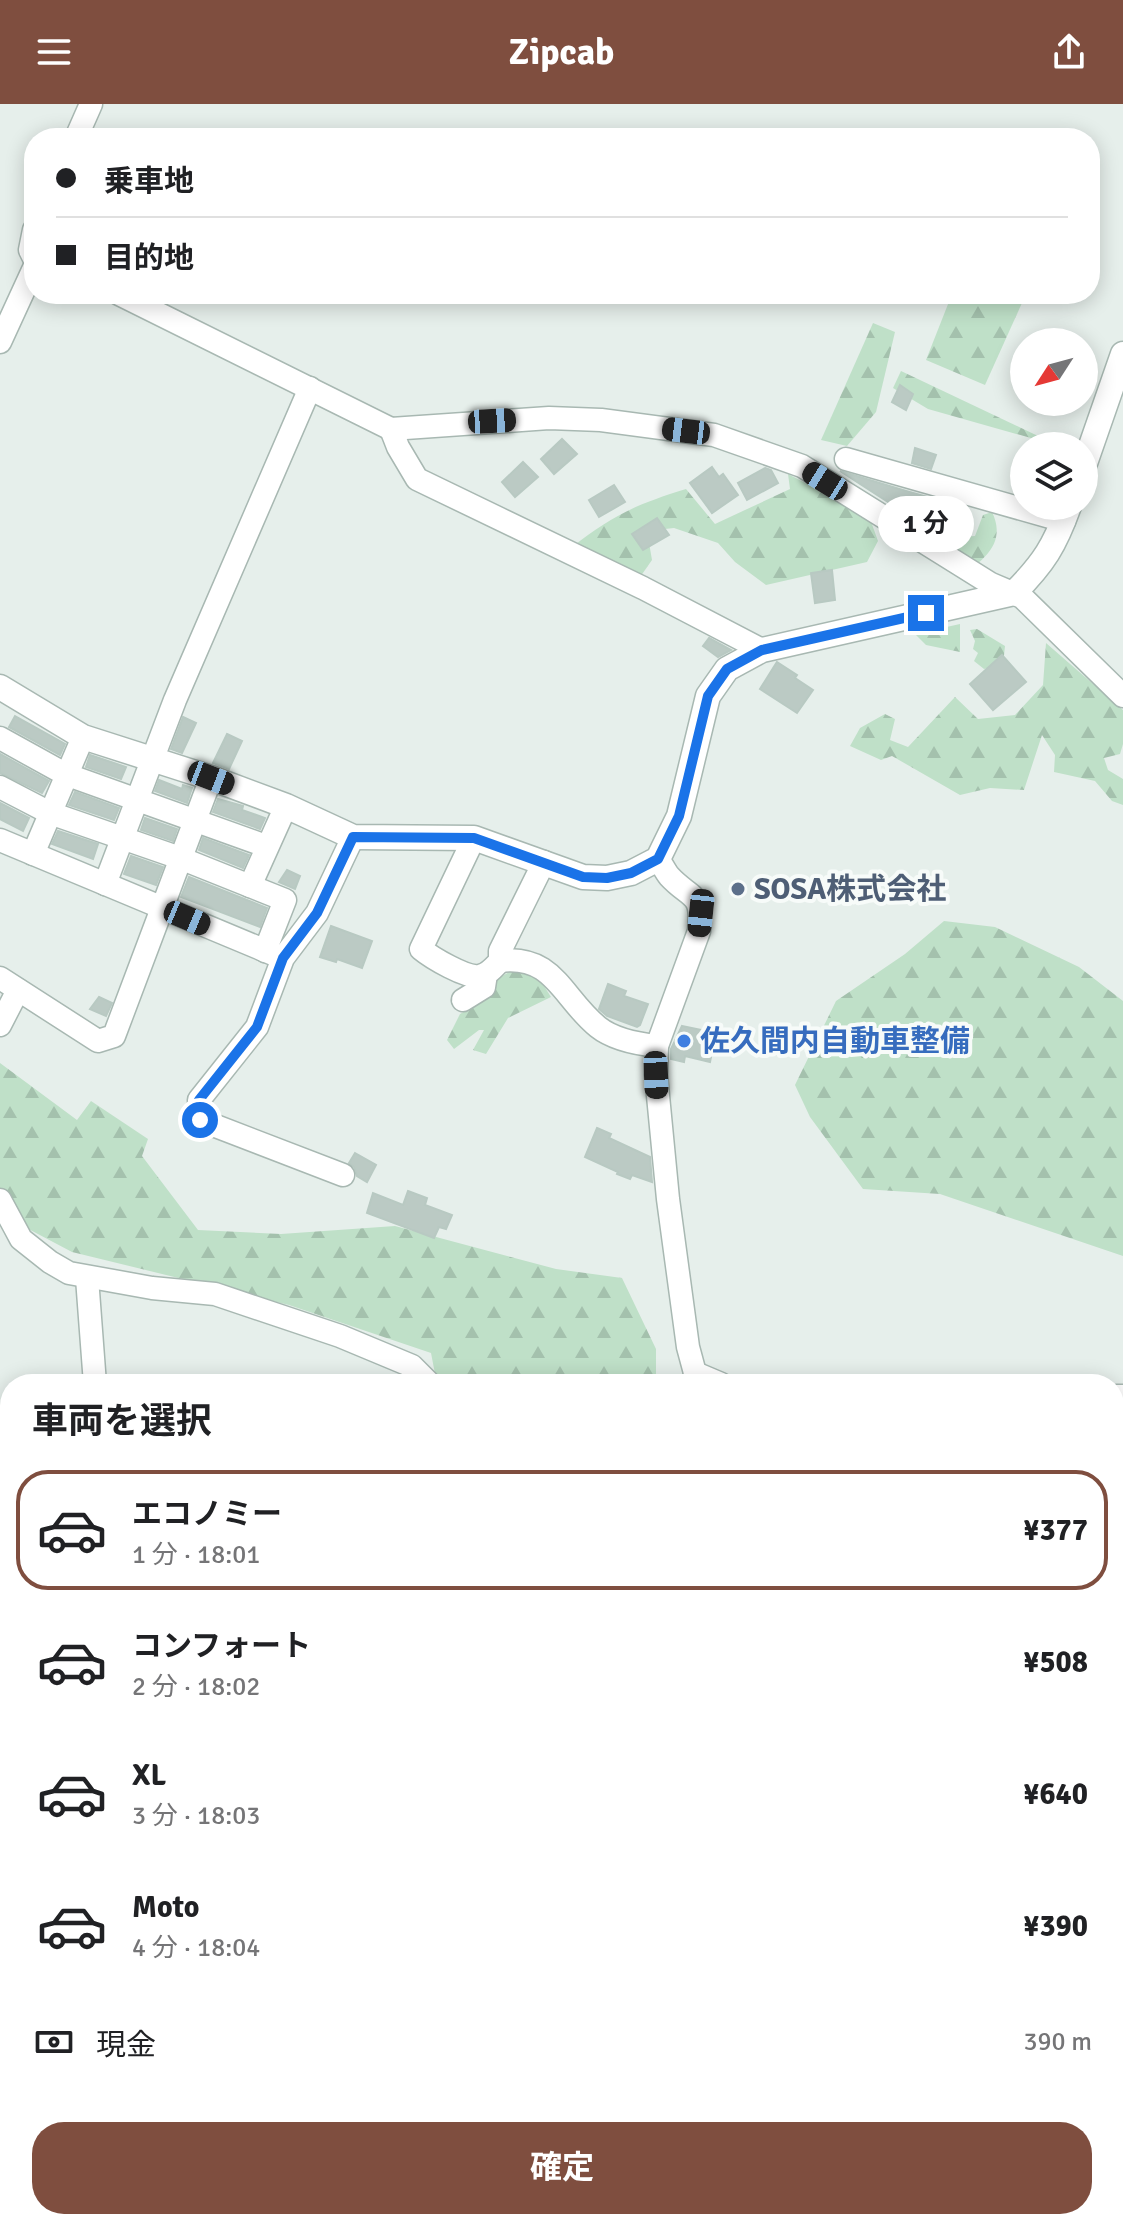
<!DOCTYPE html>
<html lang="ja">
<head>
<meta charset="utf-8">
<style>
	body { margin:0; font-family:Signika,"Noto Sans JP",sans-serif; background:#f6f6f6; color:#202124; height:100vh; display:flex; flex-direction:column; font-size:30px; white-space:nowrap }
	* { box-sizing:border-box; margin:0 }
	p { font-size:26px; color:#757577 }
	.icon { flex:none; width:44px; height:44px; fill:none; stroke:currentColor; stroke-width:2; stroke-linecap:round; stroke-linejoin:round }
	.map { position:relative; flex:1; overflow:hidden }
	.sheet { position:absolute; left:0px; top:1270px; width:1124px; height:856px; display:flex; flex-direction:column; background:#fff; border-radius:32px 32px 0 0; box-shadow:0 4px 20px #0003 }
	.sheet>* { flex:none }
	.guide { position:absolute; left:24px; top:24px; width:1076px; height:176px; border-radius:32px; box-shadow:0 4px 20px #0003; display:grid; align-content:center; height:176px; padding:0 32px; background:#fff }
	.needle { width:52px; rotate:234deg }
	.controls { position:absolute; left:1010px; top:224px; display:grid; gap:16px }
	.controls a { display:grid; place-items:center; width:88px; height:88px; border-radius:50%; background:#fff; box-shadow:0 4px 20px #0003; font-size:40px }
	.end { position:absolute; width:36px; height:36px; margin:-18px; border:10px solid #1a73e8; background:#fff; box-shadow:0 0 0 4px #fff }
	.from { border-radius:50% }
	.bubble { position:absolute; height:56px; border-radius:28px; background:#fff; box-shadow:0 4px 20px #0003; font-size:26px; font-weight:700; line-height:56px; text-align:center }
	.car { position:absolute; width:24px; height:48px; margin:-24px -12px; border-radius:10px; box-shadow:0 0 6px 2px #0007; background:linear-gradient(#222 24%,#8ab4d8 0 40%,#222 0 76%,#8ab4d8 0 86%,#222 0) }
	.guide b { display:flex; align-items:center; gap:28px; height:76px; font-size:30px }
	.guide b+b { border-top:2px solid #e0e0e0 }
	.guide i { width:20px; height:20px; background:#202124 }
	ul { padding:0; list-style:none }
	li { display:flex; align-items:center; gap:24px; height:120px; margin:0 16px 12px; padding:0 16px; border:4px solid transparent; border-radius:32px }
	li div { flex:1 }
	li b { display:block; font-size:30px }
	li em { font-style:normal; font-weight:700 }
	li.selected { border-color:#7f4e3f }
	li>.icon { width:72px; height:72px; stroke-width:1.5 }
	h2 { padding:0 32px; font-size:36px; line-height:96px }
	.pay { display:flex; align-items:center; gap:20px; height:88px; padding:0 32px; font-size:30px }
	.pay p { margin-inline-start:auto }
	.button { display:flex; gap:16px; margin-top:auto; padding:16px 32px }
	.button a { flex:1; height:92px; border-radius:32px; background:#7f4e3f; color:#fff; font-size:32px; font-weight:700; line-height:92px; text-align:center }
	header { display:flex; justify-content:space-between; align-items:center; height:104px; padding:0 32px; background:#7f4e3f; color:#fff; font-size:36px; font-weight:700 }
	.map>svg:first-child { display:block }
	.forest { fill:url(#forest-firs) }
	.building { fill:#bbcac4; stroke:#b8c9c2; stroke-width:2 }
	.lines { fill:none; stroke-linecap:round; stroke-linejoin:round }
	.minor-casing { stroke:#a8b8b2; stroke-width:25 }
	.tertiary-casing { stroke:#a8b8b2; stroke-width:27 }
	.minor { stroke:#fff; stroke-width:22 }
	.tertiary { stroke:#fff; stroke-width:24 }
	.route { stroke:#1a73e8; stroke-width:10 }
	.service-dot { fill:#5c6f8a; stroke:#f7fbf9; stroke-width:3 }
	.shop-dot { fill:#3f7fe0; stroke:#f7fbf9; stroke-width:3 }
	.labels { text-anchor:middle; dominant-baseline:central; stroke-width:8; stroke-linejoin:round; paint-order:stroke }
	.service-label { font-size:30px; font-weight:bold; fill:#4e5e75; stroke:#f7fbf9; text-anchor:start }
	.shop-label { font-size:30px; font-weight:bold; fill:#366cbe; stroke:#f7fbf9; text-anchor:start }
</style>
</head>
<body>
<header><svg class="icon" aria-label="menu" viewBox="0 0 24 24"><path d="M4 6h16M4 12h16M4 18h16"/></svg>Zipcab<svg class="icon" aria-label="share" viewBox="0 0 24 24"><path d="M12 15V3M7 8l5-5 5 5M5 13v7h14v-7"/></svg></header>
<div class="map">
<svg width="1123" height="2126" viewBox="0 0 1123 2126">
	<defs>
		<pattern id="forest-firs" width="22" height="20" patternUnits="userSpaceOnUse" patternTransform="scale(2)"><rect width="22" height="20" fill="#bfe0c8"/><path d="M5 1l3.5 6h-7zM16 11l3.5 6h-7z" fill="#a4c1ad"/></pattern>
	</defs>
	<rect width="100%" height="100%" fill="#e6efeb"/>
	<g class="forest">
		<path d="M952 190H1026L985 281 926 256Z"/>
		<path d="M873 219 895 228 876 308 847 342 821 336Z"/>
		<path d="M901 267 1059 342 928 305 893 284Z"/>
		<path d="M788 370 869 412 878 437 867 458 766 481 735 458 718 439 674 424 647 427 652 456 638 476 571 444C611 412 637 400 686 385L715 420 790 385Z"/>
		<path d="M992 408C1004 433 992 449 971 465L955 453 962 433 975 432 983 411Z"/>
		<path d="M960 520V548L926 541 915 530Z"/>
		<path d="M977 525 1005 542 1003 561 984 565 974 557 978 549 973 545 975 537 970 526Z"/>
		<path d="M1046 539 1123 606V640L1120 650 1104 654 1108 666 1123 675V701L1112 697 1095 677 1054 668 1055 651 1042 631 1024 686 990 684 960 691 892 652 881 656 850 642 860 624 885 610 895 615 890 636 908 643 955 593 978 615 1015 611 1043 581Z"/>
		<path d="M944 817 995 823 1079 863 1123 897V1152L940 1090 863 1085 810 1013 795 981 836 897 905 850Z"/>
		<path d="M516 864 539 874 551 893 508 914 486 950 473 946 484 926H479L454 945 447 936 460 910 479 899 489 880Z"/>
		<path d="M0 959 77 1016 91 997 148 1035 142 1052 198 1126 281 1130 395 1122 556 1165 622 1174 656 1245V1280H437L431 1249 289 1201 72 1148 0 1110Z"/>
		<path d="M1123 1352V2126H1071L1065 2116H1114V1353Z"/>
		<path d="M0 1643 10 1646V2116H83L86 2126H0Z"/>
		<path d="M394 2116H715L710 2126H392Z"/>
	</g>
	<g class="building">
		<path d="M900 281 913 290 906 306 892 298Z"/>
		<path d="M562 335 577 350 554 370 541 355Z"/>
		<path d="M915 344 936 351 931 365 912 359Z"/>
		<path d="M523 358 538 373 515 393 502 378Z"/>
		<path d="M712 363 719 373 723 370 738 391 712 409 690 379Z"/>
		<path d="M765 364 771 366 778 379 747 396 738 379Z"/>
		<path d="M840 367 906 387 966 404 950 438Z"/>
		<path d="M614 381 625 398 599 413 589 396Z"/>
		<path d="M657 414 669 431 643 446 632 430Z"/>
		<path d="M832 466 835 496 815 499 811 469Z"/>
		<path d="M709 534 731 546 718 553 703 542Z"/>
		<path d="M1002 551 1026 578 993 606 970 580Z"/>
		<path d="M777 558 797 571 795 574 813 586 797 609 760 585Z"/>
		<path d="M15 612 65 640 60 651 9 623Z"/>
		<path d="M183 613 196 619 182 649 171 645Z"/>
		<path d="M227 630 242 637 229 665 213 659Z"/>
		<path d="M0 650 49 677 42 689 0 669Z"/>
		<path d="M90 651 126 663 121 675 86 663Z"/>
		<path d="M159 676 182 685 183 681 192 684 187 699 155 687Z"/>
		<path d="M75 688 119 704 114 716 69 701Z"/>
		<path d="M218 695 243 702 242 706 265 714 260 725 213 708Z"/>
		<path d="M0 699 29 714 23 727 0 715Z"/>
		<path d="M145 714 177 725 173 737 141 726Z"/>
		<path d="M58 727 98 740 93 755 52 740Z"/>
		<path d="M203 734 249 751 243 764 199 746Z"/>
		<path d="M131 752 163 763 156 781 124 770Z"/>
		<path d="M287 766 300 772 295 785 279 778Z"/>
		<path d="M189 773 267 804 260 823 181 793Z"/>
		<path d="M331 822 372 837 362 864 337 855 336 858 320 853Z"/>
		<path d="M608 880 626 887 624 892 648 900 640 921 637 923 607 912 599 905Z"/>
		<path d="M99 893 112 899 106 912 90 905Z"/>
		<path d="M682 922 716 929 710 958 685 952 684 958 671 955V945Z"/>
		<path d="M597 1024 611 1030 609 1034 650 1053 652 1078 632 1071 630 1075 617 1070 618 1068 585 1053Z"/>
		<path d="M355 1049 376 1061 367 1078 357 1072 354 1063 349 1059Z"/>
		<path d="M408 1087 427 1094 425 1101 452 1111 446 1125 439 1123 434 1134 367 1109 373 1089 403 1101Z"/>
	</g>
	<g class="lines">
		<defs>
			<g id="minor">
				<path d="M76 34 91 0"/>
				<path d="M34 126 30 146 34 154"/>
				<path d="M119 190 391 325"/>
				<path d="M0 238 34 164"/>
				<path d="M846 355 1064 417"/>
				<path d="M762 546 643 484 417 375 398 343 391 325 549 314 601 316 714 331 802 362 991 480 1022 493 1123 592"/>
				<path d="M0 634 65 670 266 742"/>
				<path d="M0 683 50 709 180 754 285 796 265 847"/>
				<path d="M474 734 421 845C432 854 466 874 479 872 488 871 494 863 500 857V847L544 758"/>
				<path d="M0 736 278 852"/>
				<path d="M33 750 83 633"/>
				<path d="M658 755C662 760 665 767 669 772 691 796 703 787 699 827L657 942 656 971 668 1095 688 1243 695 1269 693 1280"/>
				<path d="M105 780 175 596 310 284"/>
				<path d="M250 782 286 702"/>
				<path d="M500 857C554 850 562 894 598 923 613 935 638 940 657 942"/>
				<path d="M0 874 98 937 114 932 211 674"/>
				<path d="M463 896 484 883 486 870"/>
				<path d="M0 921 18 886"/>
				<path d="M343 1071 200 1016 199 996 257 923 283 854 317 809 353 733"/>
				<path d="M0 1096 21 1135 50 1158 69 1169 152 1184 215 1190 340 1232 412 1262 430 1280"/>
				<path d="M87 1174 95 1280"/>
				<path d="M695 1269 721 1280"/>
				<path d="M1114 1292H1123"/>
				<path d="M0 1395 10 1394"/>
				<path d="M0 1616 10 1615"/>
				<path d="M114 2116 271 2122"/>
				<path d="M357 2126 364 2116"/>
			</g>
			<g id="tertiary">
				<path d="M1084 362 1123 250"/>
				<path d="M0 583 83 633 211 674 286 702 353 733 474 734 583 773 607 774 631 769 658 755 679 712 708 592 727 565 762 546 1014 489C1044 459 1055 441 1069 402"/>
			</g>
		</defs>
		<use href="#minor" class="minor-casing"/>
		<use href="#tertiary" class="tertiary-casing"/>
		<use href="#minor" class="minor"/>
		<use href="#tertiary" class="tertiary"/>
	</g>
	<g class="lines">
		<path class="route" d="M200 1016 199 996 257 923 283 854 317 809 353 733 474 734 583 773 607 774 631 769 658 755 679 712 708 592 727 565 762 546 926 509"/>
	</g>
	<circle class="service-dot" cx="738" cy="785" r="8"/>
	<circle class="shop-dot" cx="684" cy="937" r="8"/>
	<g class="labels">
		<g class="service-label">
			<text x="754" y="785">SOSA株式会社</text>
		</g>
		<g class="shop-label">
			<text x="700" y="937">佐久間内自動車整備</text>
		</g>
	</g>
</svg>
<div class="controls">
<a><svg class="needle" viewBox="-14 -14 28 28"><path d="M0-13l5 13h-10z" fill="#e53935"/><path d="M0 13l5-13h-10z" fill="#757577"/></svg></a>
<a><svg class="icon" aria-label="layers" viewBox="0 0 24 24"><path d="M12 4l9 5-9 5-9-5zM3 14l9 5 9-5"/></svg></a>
</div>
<i class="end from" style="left:200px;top:1016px"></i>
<i class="end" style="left:926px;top:509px"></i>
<div class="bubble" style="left:878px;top:392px;width:96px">1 分</div>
<i class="car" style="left:492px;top:317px;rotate:87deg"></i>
<i class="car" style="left:686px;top:327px;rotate:277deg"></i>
<i class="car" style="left:825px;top:377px;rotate:302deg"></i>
<i class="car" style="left:211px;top:674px;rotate:111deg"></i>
<i class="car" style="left:701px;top:809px;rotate:186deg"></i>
<i class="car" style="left:187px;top:814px;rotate:113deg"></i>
<i class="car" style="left:656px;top:971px;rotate:178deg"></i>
<div class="guide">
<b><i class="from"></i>乗車地</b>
<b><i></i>目的地</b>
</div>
<section class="sheet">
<h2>車両を選択</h2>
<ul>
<li class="selected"><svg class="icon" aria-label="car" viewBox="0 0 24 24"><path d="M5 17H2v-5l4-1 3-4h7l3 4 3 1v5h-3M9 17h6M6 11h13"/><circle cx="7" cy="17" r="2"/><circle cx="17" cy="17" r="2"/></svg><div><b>エコノミー</b><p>1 分 · 18:01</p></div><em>¥377</em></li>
<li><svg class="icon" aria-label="car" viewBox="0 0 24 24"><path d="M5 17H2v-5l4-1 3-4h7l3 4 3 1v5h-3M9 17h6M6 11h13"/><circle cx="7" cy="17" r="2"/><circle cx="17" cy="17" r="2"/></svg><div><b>コンフォート</b><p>2 分 · 18:02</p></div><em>¥508</em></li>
<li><svg class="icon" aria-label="car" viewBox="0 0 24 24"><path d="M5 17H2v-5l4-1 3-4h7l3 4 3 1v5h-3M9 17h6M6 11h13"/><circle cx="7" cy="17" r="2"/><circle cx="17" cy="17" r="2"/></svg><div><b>XL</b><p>3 分 · 18:03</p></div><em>¥640</em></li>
<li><svg class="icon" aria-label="car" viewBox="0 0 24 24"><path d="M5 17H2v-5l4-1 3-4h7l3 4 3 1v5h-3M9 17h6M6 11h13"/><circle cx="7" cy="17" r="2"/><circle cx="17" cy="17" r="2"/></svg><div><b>Moto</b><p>4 分 · 18:04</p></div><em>¥390</em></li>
</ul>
<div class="pay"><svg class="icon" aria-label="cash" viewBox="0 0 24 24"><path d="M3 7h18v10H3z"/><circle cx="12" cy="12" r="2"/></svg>現金<p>390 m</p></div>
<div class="button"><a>確定</a></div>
</section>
</div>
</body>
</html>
